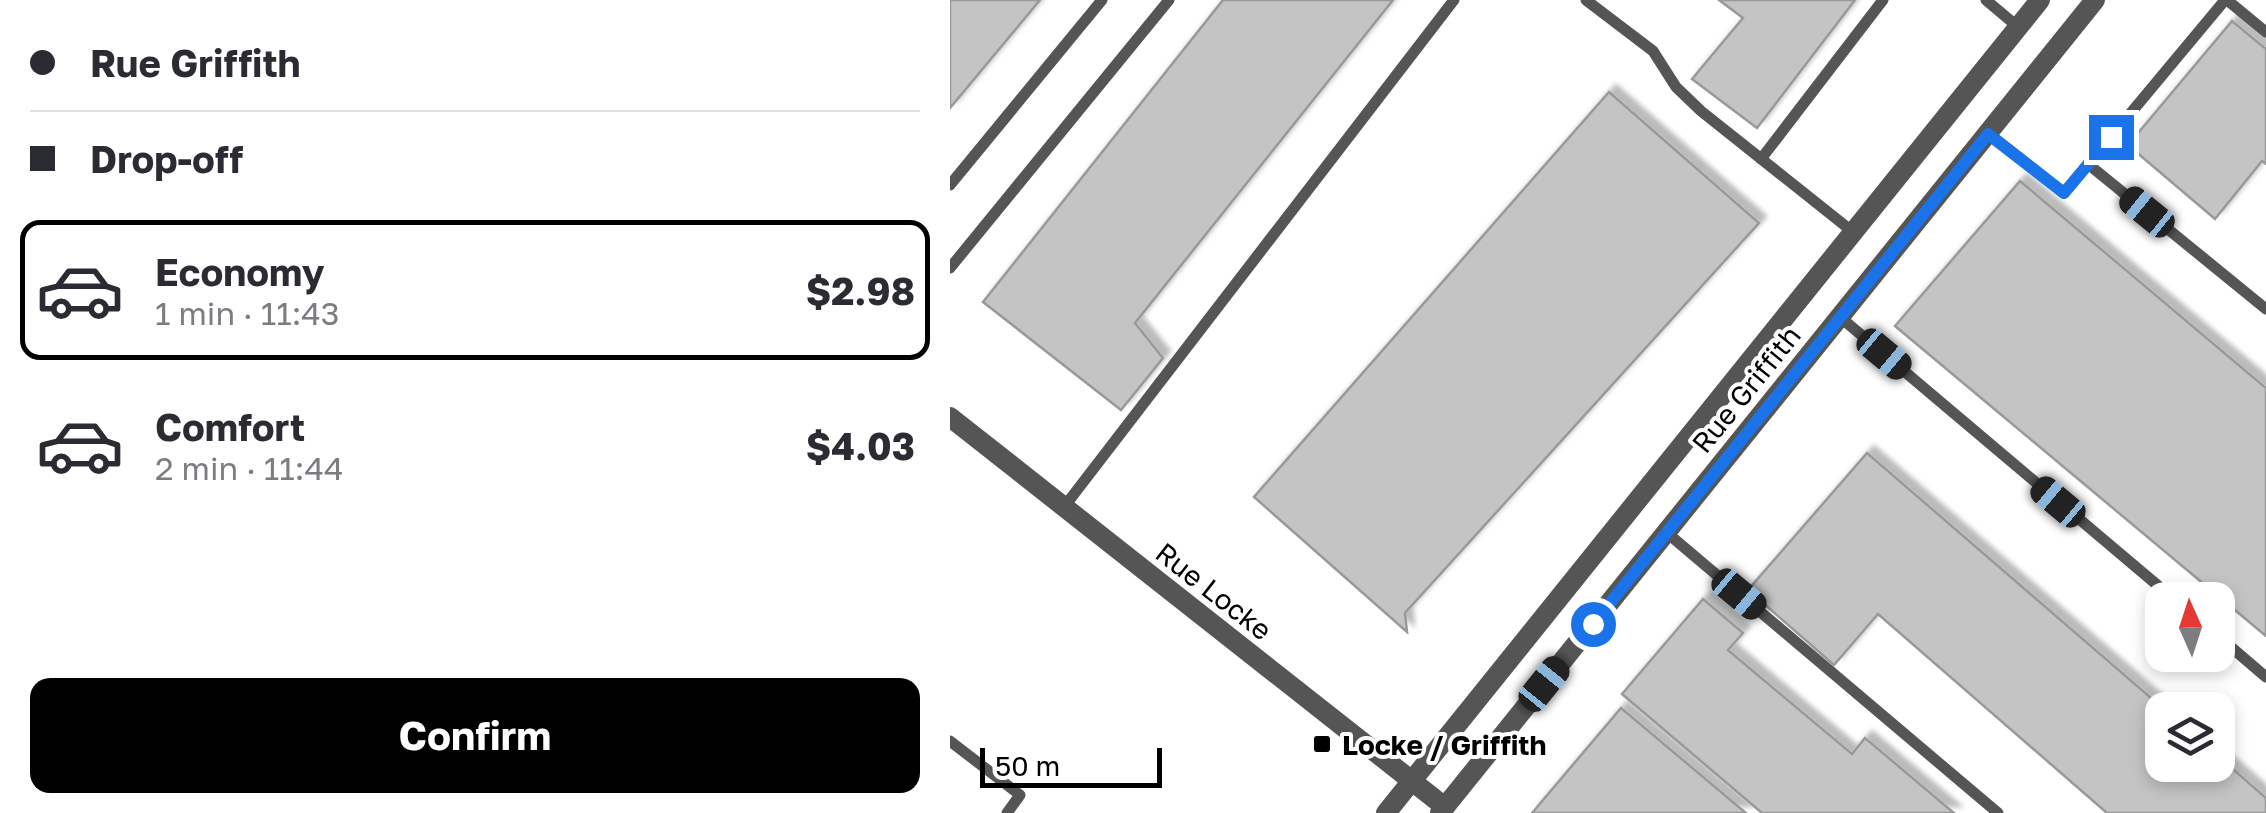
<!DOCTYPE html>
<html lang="en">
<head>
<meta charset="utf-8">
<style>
	body { margin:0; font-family:"Golos Text",sans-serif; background:#f2f2f3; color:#2b2b33; height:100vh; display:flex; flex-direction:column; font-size:38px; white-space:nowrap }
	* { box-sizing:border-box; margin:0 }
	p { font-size:32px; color:#7c7c81 }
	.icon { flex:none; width:55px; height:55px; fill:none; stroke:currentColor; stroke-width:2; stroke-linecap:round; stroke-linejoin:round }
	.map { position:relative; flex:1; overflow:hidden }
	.side { display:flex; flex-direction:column; background:#fff; width:950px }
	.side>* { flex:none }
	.hud { display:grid; align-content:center; height:220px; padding:0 30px; background:#fff }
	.needle { width:65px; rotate:357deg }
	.controls { position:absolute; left:1195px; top:582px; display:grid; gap:20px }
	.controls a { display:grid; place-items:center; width:90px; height:90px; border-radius:20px; background:#fff; box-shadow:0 5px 15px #0003; font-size:50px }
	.scale { position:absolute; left:30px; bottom:25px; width:182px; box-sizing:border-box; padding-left:10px; border:5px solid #000; border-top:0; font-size:28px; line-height:35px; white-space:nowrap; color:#000; -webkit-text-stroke:8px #fff; paint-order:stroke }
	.end { position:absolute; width:45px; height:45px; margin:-22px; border:12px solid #1a73e8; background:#fff; box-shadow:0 0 0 5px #fff }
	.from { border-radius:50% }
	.car { position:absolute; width:30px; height:60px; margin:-30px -15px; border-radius:12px; box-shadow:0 0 8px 2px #0007; background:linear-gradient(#222 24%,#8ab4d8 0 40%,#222 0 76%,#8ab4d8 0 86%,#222 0) }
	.hud b { display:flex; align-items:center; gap:35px; height:95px; font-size:38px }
	.hud b+b { border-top:2px solid #e1e1e2 }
	.hud i { width:25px; height:25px; background:#2b2b33 }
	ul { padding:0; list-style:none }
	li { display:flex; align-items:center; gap:30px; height:140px; margin:0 20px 15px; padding:0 10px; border:5px solid transparent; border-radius:20px }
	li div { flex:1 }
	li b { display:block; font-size:38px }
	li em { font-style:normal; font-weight:700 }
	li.selected { border-color:#000 }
	li>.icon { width:90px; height:90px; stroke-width:1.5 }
	.cta { display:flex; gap:20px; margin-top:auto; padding:20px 30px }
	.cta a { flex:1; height:115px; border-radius:20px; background:#000; color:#fff; font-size:40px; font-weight:700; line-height:115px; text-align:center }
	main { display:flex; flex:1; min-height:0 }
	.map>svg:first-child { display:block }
	.building { fill:#c4c4c4; stroke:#999; stroke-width:2.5; filter:url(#shadow) }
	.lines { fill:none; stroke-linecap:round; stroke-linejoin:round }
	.service { stroke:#555; stroke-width:11 }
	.minor { stroke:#555; stroke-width:20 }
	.tertiary { stroke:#555; stroke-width:20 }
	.route { stroke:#1a73e8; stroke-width:12 }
	.poi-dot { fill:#000; stroke:#fff; stroke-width:4 }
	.labels { text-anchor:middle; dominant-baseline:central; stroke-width:8; stroke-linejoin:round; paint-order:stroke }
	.street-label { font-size:28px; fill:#000; stroke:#fff }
	.poi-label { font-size:28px; font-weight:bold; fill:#000; stroke:#fff; text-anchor:start }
</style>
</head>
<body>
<main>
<section class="side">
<div class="hud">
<b><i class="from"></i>Rue Griffith</b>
<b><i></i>Drop-off</b>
</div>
<ul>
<li class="selected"><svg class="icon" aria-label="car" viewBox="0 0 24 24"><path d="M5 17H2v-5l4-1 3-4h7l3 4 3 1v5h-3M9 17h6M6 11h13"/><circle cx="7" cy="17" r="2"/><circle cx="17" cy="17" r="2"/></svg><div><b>Economy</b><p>1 min · 11:43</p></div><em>$2.98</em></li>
<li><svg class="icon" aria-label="car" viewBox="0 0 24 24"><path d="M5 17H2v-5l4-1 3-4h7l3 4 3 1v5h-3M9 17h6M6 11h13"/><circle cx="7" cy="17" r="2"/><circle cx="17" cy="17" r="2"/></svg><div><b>Comfort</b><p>2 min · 11:44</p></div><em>$4.03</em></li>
</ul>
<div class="cta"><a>Confirm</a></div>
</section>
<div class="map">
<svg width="1316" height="813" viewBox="0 0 1316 813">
	<defs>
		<filter id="shadow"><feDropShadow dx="7" dy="-7" stdDeviation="2.5" flood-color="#0004"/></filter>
	</defs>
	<rect width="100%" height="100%" fill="#fff"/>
	<g class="building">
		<path d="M0 0H90L0 108Z"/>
		<path d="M273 0H443L185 323 213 358 171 410 33 302Z"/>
		<path d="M769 0H905L807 128 742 79 793 18Z"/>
		<path d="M1282 21 1316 49V164L1312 161 1265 219 1178 145Z"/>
		<path d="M659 92 809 223 455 613 457 632 304 497Z"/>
		<path d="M1070 181 1316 388V636L945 326Z"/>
		<path d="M917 453 1215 710 1212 765H1268V756L1316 798V813H1157L928 614 884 665 798 590Z"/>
		<path d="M753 599 793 633 778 650 902 754 915 738 1004 813H812L672 694Z"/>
		<path d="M671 708 796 813H582Z"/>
	</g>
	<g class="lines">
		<g class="service">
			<path d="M636 0 703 51 726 87 751 111 903 232"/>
			<path d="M1036 0 1068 27"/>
			<path d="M1277 0 1316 32"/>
			<path d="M1038 133 1114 193 1275 0"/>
			<path d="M811 159 933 0"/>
			<path d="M1138 164 1316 309"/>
			<path d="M0 185 152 0"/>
			<path d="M0 268 219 0"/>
			<path d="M890 317 1225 600"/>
			<path d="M114 507 504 0"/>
			<path d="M716 532 1048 813"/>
			<path d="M1268 636 1316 677"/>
			<path d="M0 741 70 795 57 813"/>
		</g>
		<path class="minor" d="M0 417 495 807"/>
		<g class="tertiary">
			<path d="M436 813 1090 0"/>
			<path d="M490 813 1145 0"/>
		</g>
	</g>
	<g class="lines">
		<path class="route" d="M643 624 1038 134 1114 193 1161 137"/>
	</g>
	<rect class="poi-dot" x="362" y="734" width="20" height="20" rx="5"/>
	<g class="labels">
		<g class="street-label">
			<text transform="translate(796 389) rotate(-51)">Rue Griffith</text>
			<text transform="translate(264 591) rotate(38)">Rue Locke</text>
		</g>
		<g class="poi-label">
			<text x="392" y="744">Locke / Griffith</text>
		</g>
	</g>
</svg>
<div class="controls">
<a><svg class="needle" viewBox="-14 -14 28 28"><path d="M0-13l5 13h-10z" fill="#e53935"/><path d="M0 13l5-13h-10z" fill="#7c7c81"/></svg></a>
<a><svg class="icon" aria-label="layers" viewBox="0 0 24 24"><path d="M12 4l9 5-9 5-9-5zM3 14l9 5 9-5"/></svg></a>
</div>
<div class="scale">50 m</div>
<i class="end from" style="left:643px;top:624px"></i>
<i class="end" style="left:1161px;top:137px"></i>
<i class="car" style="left:1197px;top:212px;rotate:309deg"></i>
<i class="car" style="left:934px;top:354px;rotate:130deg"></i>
<i class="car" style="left:1108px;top:502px;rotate:310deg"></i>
<i class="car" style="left:789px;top:594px;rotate:130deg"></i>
<i class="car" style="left:594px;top:684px;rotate:39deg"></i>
</div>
</main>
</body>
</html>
